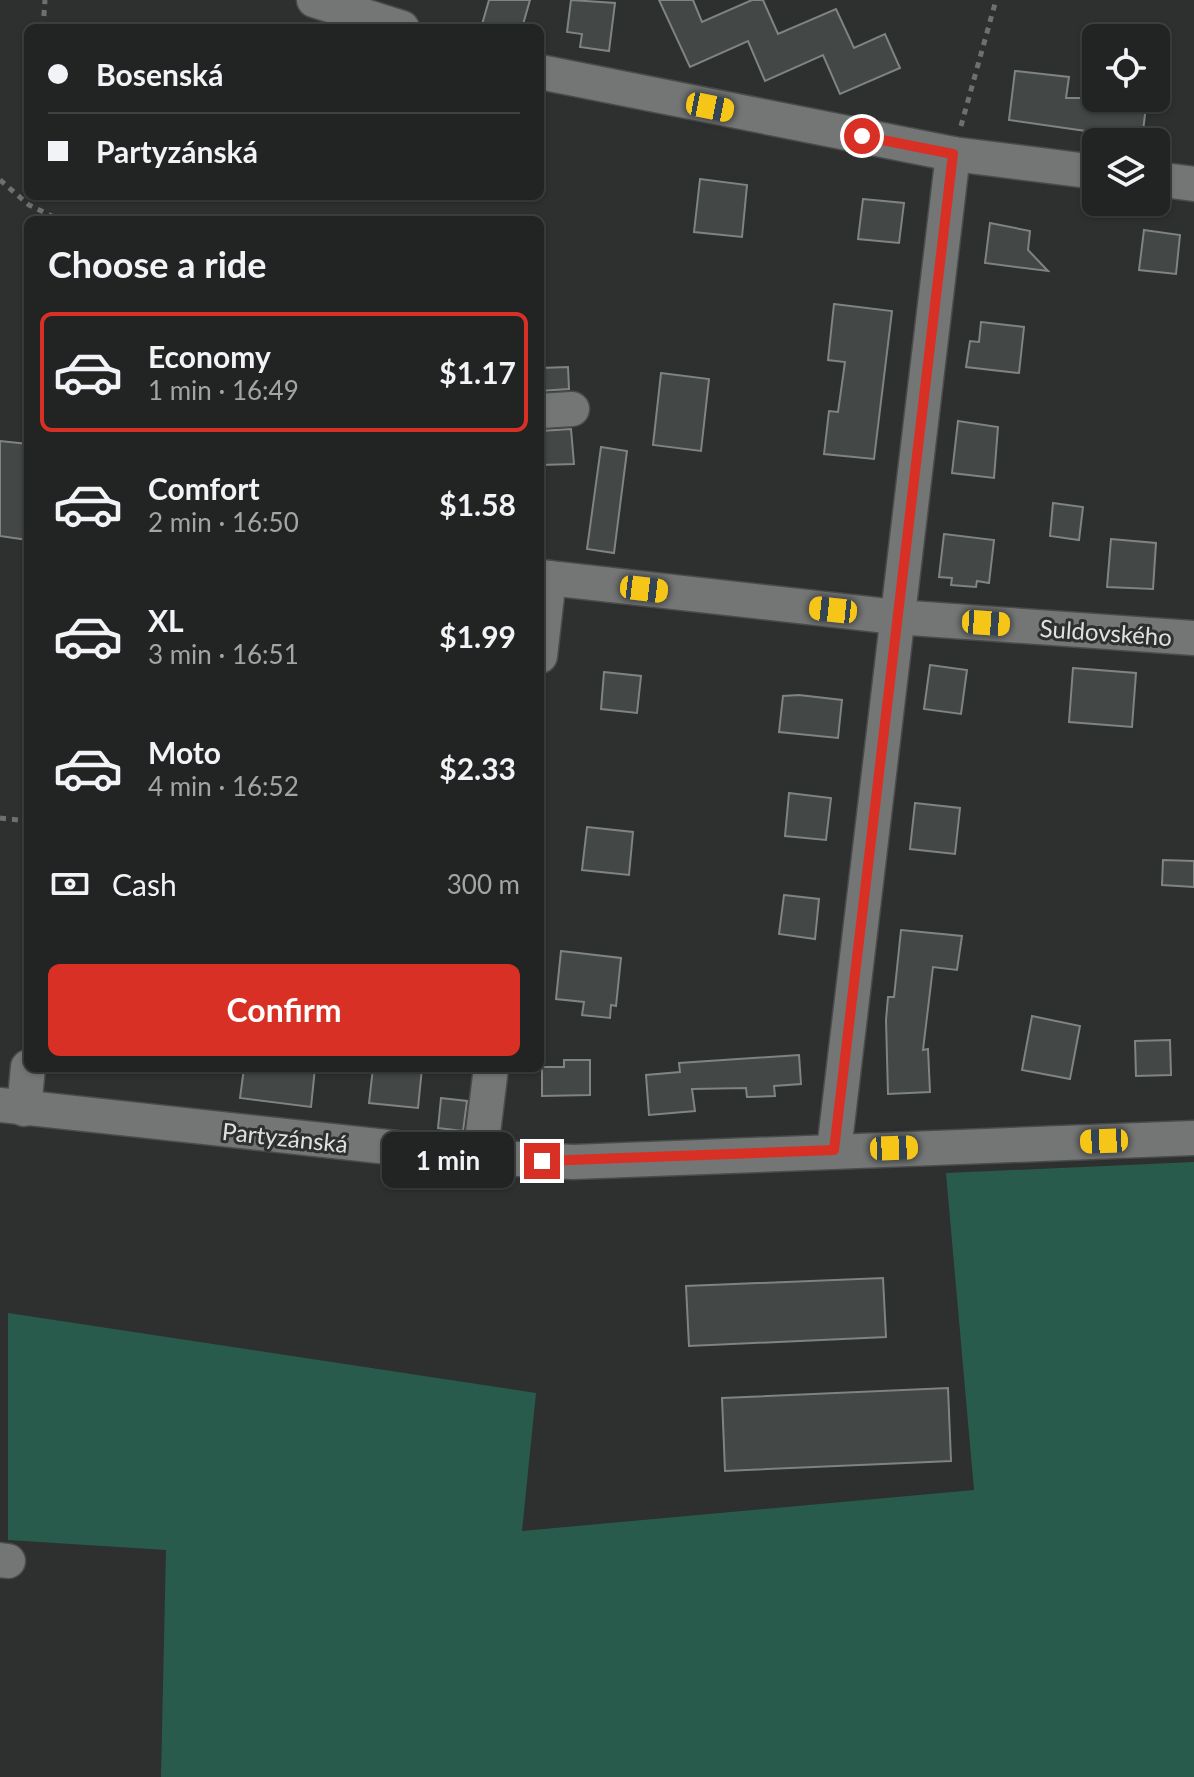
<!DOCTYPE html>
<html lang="en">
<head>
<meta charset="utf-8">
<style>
	body { margin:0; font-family:Lato,sans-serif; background:#2e3030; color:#f1f3f6; height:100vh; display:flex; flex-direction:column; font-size:30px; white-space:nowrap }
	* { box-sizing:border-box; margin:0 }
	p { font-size:26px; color:#a2a4a6 }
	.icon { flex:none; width:44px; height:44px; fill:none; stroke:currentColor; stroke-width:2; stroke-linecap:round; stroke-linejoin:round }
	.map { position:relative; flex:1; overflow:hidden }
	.side { position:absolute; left:24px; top:216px; width:520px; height:856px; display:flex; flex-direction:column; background:#222423; border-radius:12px; box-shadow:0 2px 6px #0004,0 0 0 2px #3f4141 }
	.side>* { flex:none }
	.guide { position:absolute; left:24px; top:24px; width:520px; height:176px; border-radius:12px; box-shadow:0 2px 6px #0004,0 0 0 2px #3f4141; display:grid; align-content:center; height:176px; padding:0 24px; background:#222423 }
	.tools { position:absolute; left:1082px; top:24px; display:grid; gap:16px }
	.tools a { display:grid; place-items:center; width:88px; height:88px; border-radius:12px; background:#222423; box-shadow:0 2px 6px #0004,0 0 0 2px #3f4141; font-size:40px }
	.end { position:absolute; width:36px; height:36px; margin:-18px; border:10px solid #d93025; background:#fff; box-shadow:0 0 0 4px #fff }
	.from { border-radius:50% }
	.bubble { position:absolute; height:56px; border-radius:12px; background:#222423; box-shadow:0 2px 6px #0004,0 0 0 2px #3f4141; font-size:26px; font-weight:700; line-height:56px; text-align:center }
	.car { position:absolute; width:24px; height:48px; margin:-24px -12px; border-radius:10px; box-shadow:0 0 6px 2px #0007; background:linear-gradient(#f5c518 24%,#345 0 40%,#f5c518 0 76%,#345 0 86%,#f5c518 0) }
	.guide b { display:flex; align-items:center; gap:28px; height:76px; font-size:30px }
	.guide b+b { border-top:2px solid #3f4141 }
	.guide i { width:20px; height:20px; background:#f1f3f6 }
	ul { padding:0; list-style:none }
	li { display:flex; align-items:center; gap:24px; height:120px; margin:0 16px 12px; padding:0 8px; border:4px solid transparent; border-radius:12px }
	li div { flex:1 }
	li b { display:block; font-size:30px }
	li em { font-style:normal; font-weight:700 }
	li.selected { border-color:#d93025 }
	li>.icon { width:72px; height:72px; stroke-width:1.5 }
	h2 { padding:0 24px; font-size:36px; line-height:96px }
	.pay { display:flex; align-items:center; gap:20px; height:88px; padding:0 24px; font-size:30px }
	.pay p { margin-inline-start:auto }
	.primary-button { display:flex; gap:16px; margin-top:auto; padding:16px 24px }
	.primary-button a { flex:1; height:92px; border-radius:12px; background:#d93025; color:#fff; font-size:32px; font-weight:700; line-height:92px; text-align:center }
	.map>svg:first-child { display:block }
	.green { fill:#295b4d }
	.building { fill:#434746; stroke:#7f8382; stroke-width:2 }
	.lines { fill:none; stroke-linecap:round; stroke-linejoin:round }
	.minor-casing { stroke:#4a4c4b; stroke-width:37 }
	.path { stroke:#6e706f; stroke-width:5; stroke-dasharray:6 6; stroke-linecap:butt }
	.minor { stroke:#737675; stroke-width:34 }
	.route { stroke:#d93025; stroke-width:10 }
	.labels { text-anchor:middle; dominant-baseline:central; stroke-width:6; stroke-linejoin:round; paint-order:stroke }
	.street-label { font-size:24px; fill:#dfe1e0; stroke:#2d302f }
</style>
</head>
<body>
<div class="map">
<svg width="1194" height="1777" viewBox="0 0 1194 1777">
	<rect width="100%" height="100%" fill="#2d302f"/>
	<path class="green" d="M1194 1162V1777H161L166 1550 8 1540V1313L536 1393 522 1531 974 1490 946 1173Z"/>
	<g class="building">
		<path d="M489 0H530L522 28H481Z"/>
		<path d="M571 0 615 3 609 51 580 47 582 34 567 32Z"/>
		<path d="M659 0H693L702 22 752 0H763L778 34 836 9 854 48 885 34 900 68 840 94 823 55 765 81 748 41 690 67Z"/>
		<path d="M1015 71 1069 77 1066 98H1147L1142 139 1009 120Z"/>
		<path d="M700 179 747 185 742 237 694 232Z"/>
		<path d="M863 199 904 203 899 243 858 239Z"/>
		<path d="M990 223 1030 231 1028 250 1048 271 985 263Z"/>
		<path d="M1144 230 1180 235 1176 274 1139 270Z"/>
		<path d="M834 304 892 311 874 459 824 454 829 411 838 412 845 362 828 360Z"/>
		<path d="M981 322 1024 327 1019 373 966 367 970 341 979 342Z"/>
		<path d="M568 367 569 389 540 391V368Z"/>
		<path d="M661 373 709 379 701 451 653 445Z"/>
		<path d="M958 421 998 427 994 478 952 473Z"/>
		<path d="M571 429 574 464 540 465V431Z"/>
		<path d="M0 441 28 444V540L0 536Z"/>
		<path d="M601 447 627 451 614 553 587 549Z"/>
		<path d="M1053 503 1083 507 1079 540 1050 536Z"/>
		<path d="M944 534 994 540 989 583 977 581 976 587 951 585 952 578 939 577Z"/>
		<path d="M1111 539 1156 543 1153 589 1107 587Z"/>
		<path d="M930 665 967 670 961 714 924 709Z"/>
		<path d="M1073 668 1136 673 1132 727 1069 722Z"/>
		<path d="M604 672 641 676 637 713 601 709Z"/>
		<path d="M799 695 842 700 838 738 779 732 783 696Z"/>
		<path d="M789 793 831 798 826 840 785 836Z"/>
		<path d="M915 803 960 808 955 854 910 849Z"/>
		<path d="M587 827 633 832 629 875 582 870Z"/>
		<path d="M1163 860 1194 861V887L1162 885Z"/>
		<path d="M784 895 819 899 815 939 779 934Z"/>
		<path d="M901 930 962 936 957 970 933 967 923 1050 928 1049 930 1092 888 1094 886 1020 888 997H894Z"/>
		<path d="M561 951 621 958 616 1006 611 1005 610 1018 582 1015 584 1002 556 999Z"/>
		<path d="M1032 1016 1080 1026 1070 1079 1022 1070Z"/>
		<path d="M1170 1040 1171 1075 1136 1076 1135 1041Z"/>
		<path d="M799 1055 801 1084 774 1086 775 1096 747 1097 746 1088 692 1089 695 1111 649 1115 646 1075 680 1072 679 1063Z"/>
		<path d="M564 1060H590V1095L542 1096V1067H564Z"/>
		<path d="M244 1068H315L311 1107 240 1098Z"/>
		<path d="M373 1068H422L418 1108 369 1103Z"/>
		<path d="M441 1098 467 1101 463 1131 438 1128Z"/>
		<path d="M883 1278 886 1337 689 1346 686 1286Z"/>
		<path d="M948 1388 951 1461 725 1471 722 1398Z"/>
	</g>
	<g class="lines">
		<defs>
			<g id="minor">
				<path d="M314 0 402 28"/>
				<path d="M540 72 953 154 1096 172"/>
				<path d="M1156 179 1194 184"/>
				<path d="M540 411 572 409"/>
				<path d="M540 577 896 617 1194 638"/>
				<path d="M540 656 549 578"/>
				<path d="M0 1105 480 1157 573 1162 1194 1138"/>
				<path d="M24 1109 28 1067"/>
				<path d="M834 1150 953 154"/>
				<path d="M480 1157 491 1068"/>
				<path d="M0 1560 8 1561"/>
			</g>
		</defs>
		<use href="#minor" class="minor-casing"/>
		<g class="path">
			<path d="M43 28 45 0"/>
			<path d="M961 126 996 0"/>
			<path d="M0 180 29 205 60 220"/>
			<path d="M0 818 28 821"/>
		</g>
		<use href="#minor" class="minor"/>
	</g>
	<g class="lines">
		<path class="route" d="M542 1161 834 1150 953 154 862 136"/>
	</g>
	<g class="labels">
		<g class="street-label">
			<text transform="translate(1106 632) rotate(4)">Suldovského</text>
			<text transform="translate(285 1137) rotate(6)">Partyzánská</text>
		</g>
	</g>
</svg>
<div class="tools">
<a><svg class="icon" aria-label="locate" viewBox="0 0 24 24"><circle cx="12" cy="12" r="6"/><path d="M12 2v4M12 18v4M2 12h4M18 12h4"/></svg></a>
<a><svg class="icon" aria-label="layers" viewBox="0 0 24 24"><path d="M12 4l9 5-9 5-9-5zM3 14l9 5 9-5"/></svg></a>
</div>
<i class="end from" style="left:862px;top:136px"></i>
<i class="end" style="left:542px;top:1161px"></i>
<div class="bubble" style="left:382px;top:1132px;width:132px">1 min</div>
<i class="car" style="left:710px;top:107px;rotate:101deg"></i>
<i class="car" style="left:644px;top:589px;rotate:97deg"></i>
<i class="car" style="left:833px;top:610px;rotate:276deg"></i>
<i class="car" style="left:986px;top:623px;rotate:94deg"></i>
<i class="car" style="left:1104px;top:1141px;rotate:268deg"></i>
<i class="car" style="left:894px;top:1148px;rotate:88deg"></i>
<div class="guide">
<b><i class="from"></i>Bosenská</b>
<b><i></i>Partyzánská</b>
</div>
<section class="side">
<h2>Choose a ride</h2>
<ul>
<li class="selected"><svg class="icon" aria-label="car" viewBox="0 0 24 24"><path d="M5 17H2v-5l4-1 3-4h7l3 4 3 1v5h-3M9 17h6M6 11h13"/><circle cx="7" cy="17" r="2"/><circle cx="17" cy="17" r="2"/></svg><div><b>Economy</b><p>1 min · 16:49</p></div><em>$1.17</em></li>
<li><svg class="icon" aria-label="car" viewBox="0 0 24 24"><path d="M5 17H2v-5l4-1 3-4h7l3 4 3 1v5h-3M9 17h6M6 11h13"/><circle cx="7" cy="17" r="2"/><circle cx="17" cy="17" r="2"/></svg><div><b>Comfort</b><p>2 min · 16:50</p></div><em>$1.58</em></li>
<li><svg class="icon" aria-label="car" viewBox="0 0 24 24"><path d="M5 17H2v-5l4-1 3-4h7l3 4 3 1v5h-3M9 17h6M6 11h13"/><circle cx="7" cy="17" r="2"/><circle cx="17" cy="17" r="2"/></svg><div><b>XL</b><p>3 min · 16:51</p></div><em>$1.99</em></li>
<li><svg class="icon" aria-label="car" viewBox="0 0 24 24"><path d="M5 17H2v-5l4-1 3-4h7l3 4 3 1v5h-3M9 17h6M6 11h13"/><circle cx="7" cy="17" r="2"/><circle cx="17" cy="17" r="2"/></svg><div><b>Moto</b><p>4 min · 16:52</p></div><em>$2.33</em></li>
</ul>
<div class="pay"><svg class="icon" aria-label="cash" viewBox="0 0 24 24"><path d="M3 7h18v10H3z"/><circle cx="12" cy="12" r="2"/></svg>Cash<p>300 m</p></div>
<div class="primary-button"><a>Confirm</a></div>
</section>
</div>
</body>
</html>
